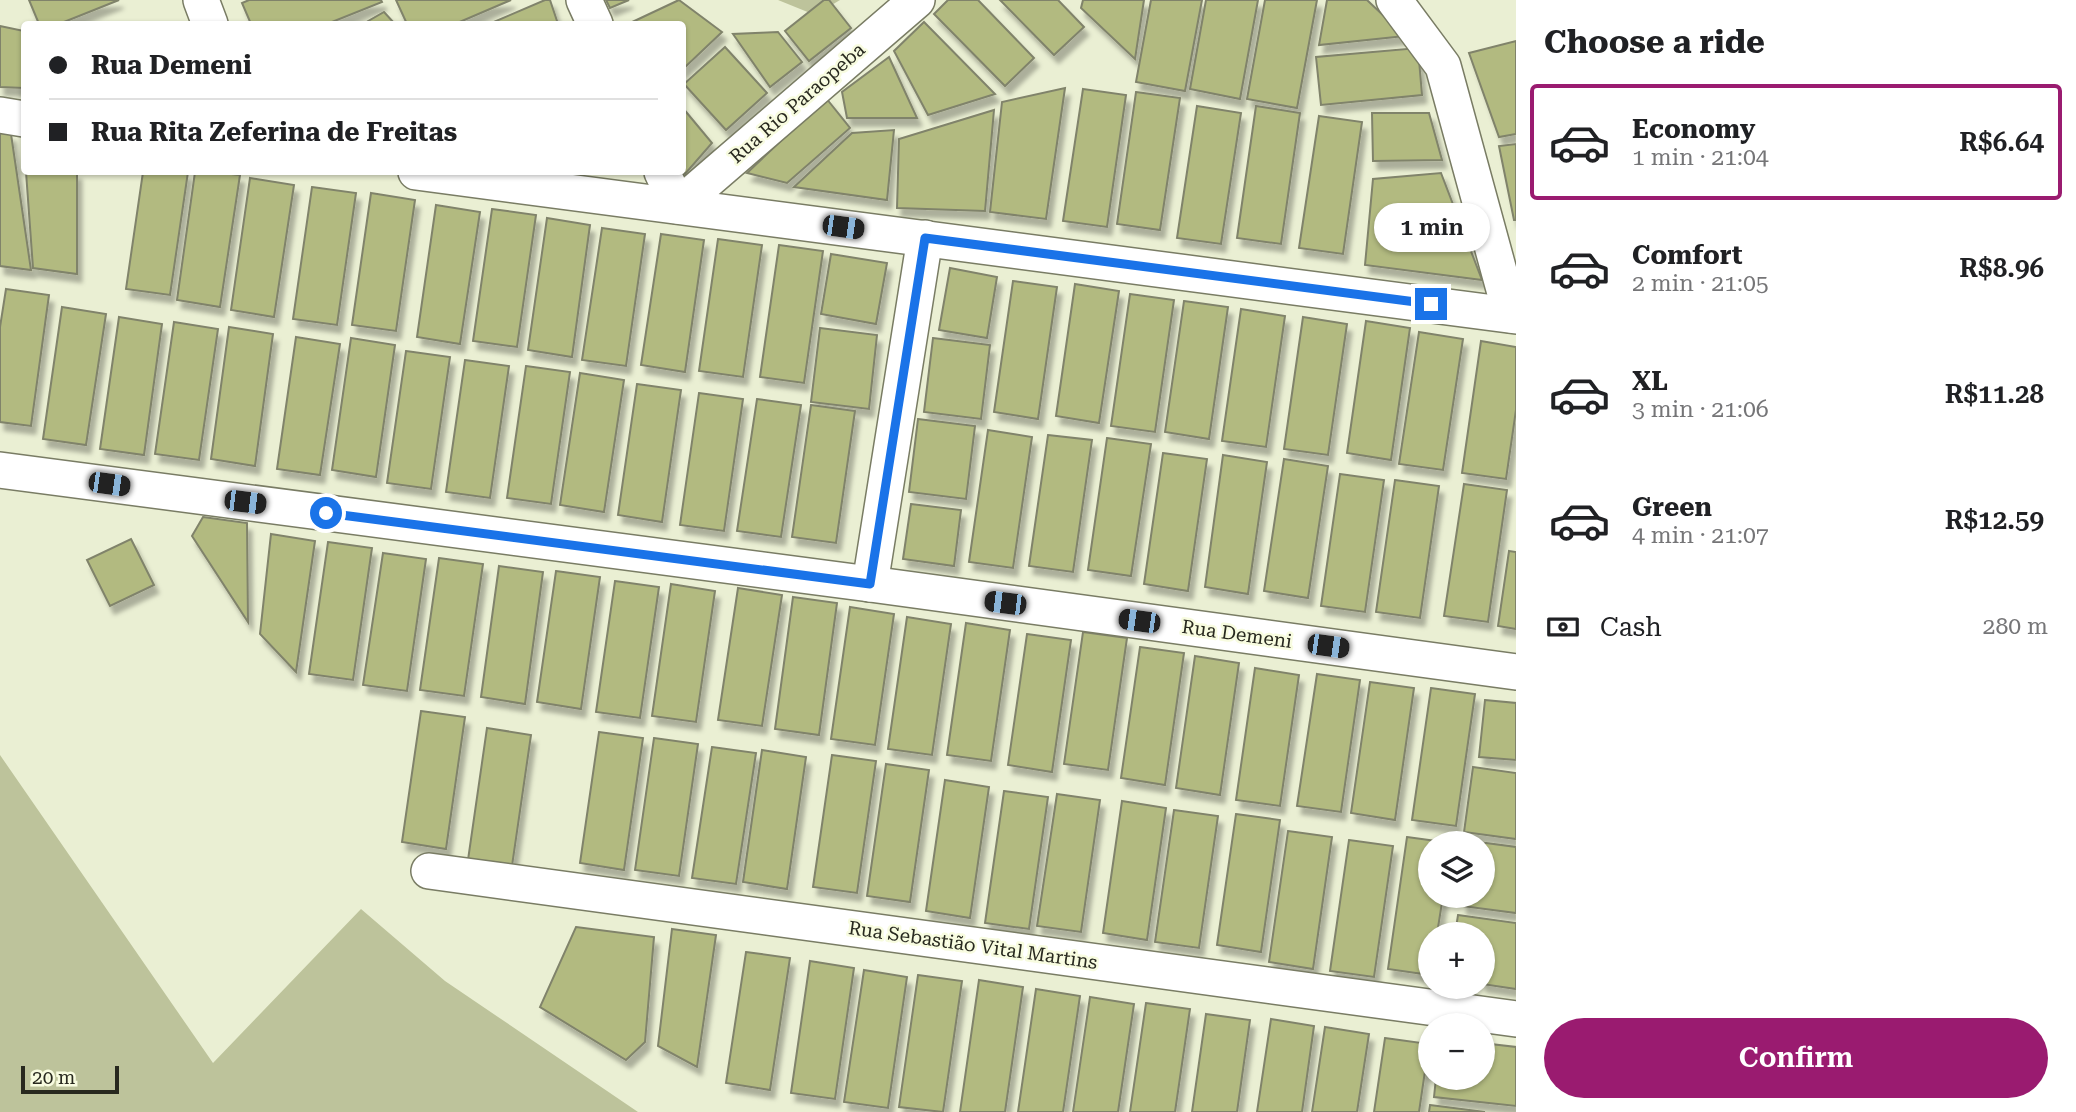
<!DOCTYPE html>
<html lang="en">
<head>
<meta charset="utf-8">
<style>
	body { margin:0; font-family:"Roboto Serif",serif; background:#f2f2f2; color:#202124; height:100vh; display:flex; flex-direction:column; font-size:26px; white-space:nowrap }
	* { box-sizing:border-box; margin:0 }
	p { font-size:23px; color:#757577 }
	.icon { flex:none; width:38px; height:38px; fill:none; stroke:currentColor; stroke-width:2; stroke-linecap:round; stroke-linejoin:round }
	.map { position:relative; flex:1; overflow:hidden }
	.drawer { display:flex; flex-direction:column; background:#fff; width:560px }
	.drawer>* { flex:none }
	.banner { position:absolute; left:21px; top:21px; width:665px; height:154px; border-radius:7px; box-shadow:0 2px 5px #0004; display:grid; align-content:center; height:154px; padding:0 28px; background:#fff }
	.tools { position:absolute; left:1418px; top:831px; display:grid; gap:14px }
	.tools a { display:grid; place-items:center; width:77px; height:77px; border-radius:50%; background:#fff; box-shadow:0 2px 5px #0004; font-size:35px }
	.scale { position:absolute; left:21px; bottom:18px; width:98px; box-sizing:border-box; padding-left:7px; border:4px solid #28291f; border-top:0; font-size:19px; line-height:24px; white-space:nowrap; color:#28291f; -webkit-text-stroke:5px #f8fce0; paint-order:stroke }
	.end { position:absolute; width:32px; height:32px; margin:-16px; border:9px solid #1a73e8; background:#fff; box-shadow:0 0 0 4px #fff }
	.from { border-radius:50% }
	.bubble { position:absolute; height:49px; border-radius:24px; background:#fff; box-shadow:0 2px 5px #0004; font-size:23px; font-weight:600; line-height:49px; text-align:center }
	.car { position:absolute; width:21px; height:42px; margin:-21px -10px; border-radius:9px; box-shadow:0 0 5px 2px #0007; background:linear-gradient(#222 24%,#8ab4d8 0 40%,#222 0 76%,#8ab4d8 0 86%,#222 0) }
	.banner b { display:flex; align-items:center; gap:24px; height:66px; font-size:26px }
	.banner b+b { border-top:2px solid #e0e0e0 }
	.banner i { width:18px; height:18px; background:#202124 }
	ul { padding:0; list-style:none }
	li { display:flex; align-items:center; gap:21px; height:116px; margin:0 14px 10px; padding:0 14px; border:4px solid transparent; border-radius:7px }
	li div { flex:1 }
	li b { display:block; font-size:26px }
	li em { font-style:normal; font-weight:600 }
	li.active { border-color:#9a1b70 }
	li>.icon { width:63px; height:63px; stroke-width:1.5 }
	h2 { padding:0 28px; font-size:32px; line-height:84px }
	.pay { display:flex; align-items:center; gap:18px; height:77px; padding:0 28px; font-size:26px }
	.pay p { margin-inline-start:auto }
	.action { display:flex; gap:14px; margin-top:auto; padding:14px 28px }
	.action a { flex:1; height:80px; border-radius:42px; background:#9a1b70; color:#fff; font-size:28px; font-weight:600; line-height:80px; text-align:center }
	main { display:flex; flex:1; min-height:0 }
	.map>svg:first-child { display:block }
	.green { fill:#bdc39b }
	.building { fill:#b2ba80; stroke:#80836b; stroke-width:2; filter:url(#shadow) }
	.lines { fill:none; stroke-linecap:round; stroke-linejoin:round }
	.street-casing { stroke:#797c64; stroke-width:38 }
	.street { stroke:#fff; stroke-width:35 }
	.route { stroke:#1a73e8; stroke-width:9 }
	.labels { text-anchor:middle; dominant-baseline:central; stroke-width:5; stroke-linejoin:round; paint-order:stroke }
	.street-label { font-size:19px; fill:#28291f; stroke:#f8fce0 }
</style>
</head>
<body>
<main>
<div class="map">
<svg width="1516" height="1112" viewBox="0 0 1516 1112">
	<defs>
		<filter id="shadow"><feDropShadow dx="4.5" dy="8" stdDeviation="2" flood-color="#0004"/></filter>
	</defs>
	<rect width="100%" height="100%" fill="#eaefd3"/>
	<g class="green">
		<path d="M778 0H840L815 15Z"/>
		<path d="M0 755 213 1063 361 909 445 981 638 1112H0Z"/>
	</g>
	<g class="building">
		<path d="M29 0H119L59 24H39Z"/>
		<path d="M249 0H381L382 2 327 24H251L242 3Z"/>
		<path d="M396 0H511L455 24H407Z"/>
		<path d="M545 0H550L558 24H489Z"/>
		<path d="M606 0H629L610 8Z"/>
		<path d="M679 0 722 32 682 70V24H628Z"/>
		<path d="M824 0H829L851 28 809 61 785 31Z"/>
		<path d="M948 0H978L1034 58 1005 86 934 14Z"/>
		<path d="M1000 0H1058L1084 27 1054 55Z"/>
		<path d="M1083 0H1144L1135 59 1081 8Z"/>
		<path d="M1151 0H1202L1185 91 1136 82Z"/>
		<path d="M1206 0H1258L1240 99 1190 89Z"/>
		<path d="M1265 0H1317L1297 108 1247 99Z"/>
		<path d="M1327 0H1367L1405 36 1319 45Z"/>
		<path d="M384 12 395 24H363Z"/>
		<path d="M924 22 995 94 928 115 894 51Z"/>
		<path d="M0 26 24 31V88L0 87Z"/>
		<path d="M778 32 802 62 770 87 733 34Z"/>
		<path d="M1516 41V134L1499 137 1469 53Z"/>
		<path d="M725 47 767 93 726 130 684 84Z"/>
		<path d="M1418 48 1422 95 1321 105 1316 57Z"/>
		<path d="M889 57 917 118H847L842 92Z"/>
		<path d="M1065 88 1046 219 990 212 1002 102Z"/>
		<path d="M1083 89 1126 95 1107 227 1063 221Z"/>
		<path d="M1136 92 1180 98 1160 230 1117 224Z"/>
		<path d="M826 98 850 128 787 183 747 173Z"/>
		<path d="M1197 106 1241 113 1221 244 1177 238Z"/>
		<path d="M1256 106 1300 113 1281 244 1237 238Z"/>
		<path d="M682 107 712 143 685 174 682 169Z"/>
		<path d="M994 110 985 211 897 208 899 139Z"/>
		<path d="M1372 113H1429L1442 160 1373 161Z"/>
		<path d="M1319 116 1362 122 1343 254 1299 248Z"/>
		<path d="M894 130 887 200 794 187 852 133Z"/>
		<path d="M0 133 11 134 31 270 0 266Z"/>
		<path d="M1516 144V220H1514L1499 146Z"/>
		<path d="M26 172H77V274L33 268Z"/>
		<path d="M143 172H188L170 295 126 289Z"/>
		<path d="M195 172H214L240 175 220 307 177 300Z"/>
		<path d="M1441 173 1482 280 1365 265 1373 179Z"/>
		<path d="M250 178 294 185 274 317 231 310Z"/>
		<path d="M312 187 356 193 337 325 293 319Z"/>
		<path d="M371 193 415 200 396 331 352 325Z"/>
		<path d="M436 205 480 212 460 344 417 337Z"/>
		<path d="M492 209 536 215 517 347 473 341Z"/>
		<path d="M547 218 590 225 572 357 528 350Z"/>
		<path d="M602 228 645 234 626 366 582 360Z"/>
		<path d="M661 234 704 240 685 372 641 365Z"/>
		<path d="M718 239 762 245 743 377 699 371Z"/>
		<path d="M779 245 823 251 804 383 760 377Z"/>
		<path d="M831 254 887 263 876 324 821 314Z"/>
		<path d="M950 268 997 277 987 338 939 330Z"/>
		<path d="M1013 281 1057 287 1038 419 994 412Z"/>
		<path d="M1075 284 1119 291 1099 423 1056 416Z"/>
		<path d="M6 289 49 295 31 426 0 422V327Z"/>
		<path d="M1130 294 1174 300 1155 432 1111 426Z"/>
		<path d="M1184 301 1228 307 1209 439 1165 432Z"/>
		<path d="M62 307 106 314 86 445 43 439Z"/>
		<path d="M1241 309 1285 316 1266 447 1222 441Z"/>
		<path d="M119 317 162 324 144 455 100 449Z"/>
		<path d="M1303 317 1347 324 1328 455 1284 449Z"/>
		<path d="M1366 321 1410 328 1391 460 1347 453Z"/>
		<path d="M174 322 218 329 199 460 155 454Z"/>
		<path d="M229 327 273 334 255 466 211 459Z"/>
		<path d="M820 328 877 335 869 409 811 402Z"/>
		<path d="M1419 332 1463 339 1443 470 1399 464Z"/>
		<path d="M296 337 340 344 320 475 277 469Z"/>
		<path d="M351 338 395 345 376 477 332 470Z"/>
		<path d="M933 338 990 345 981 419 924 412Z"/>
		<path d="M1481 341 1516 347V410L1506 479 1462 473Z"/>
		<path d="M406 351 450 357 431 489 387 483Z"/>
		<path d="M465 360 509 366 490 498 446 492Z"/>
		<path d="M526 366 570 372 551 504 507 498Z"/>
		<path d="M580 373 624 380 604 512 560 505Z"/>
		<path d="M637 384 681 390 662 522 618 515Z"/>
		<path d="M699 393 743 399 724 531 680 525Z"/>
		<path d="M757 399 801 405 781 537 737 531Z"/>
		<path d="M811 405 855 411 836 543 792 537Z"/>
		<path d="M918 419 975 426 966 499 909 492Z"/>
		<path d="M988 430 1032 437 1013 568 969 562Z"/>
		<path d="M1048 435 1092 440 1073 572 1029 566Z"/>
		<path d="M1107 438 1151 444 1131 576 1088 570Z"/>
		<path d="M1163 453 1207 459 1188 591 1144 584Z"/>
		<path d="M1223 455 1267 462 1248 594 1205 587Z"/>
		<path d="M1284 459 1328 466 1308 598 1264 591Z"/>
		<path d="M1340 474 1384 480 1365 612 1321 606Z"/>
		<path d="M1395 480 1439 486 1420 618 1376 612Z"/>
		<path d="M1464 484 1507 490 1488 622 1444 616Z"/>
		<path d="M911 504 961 510 954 566 903 559Z"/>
		<path d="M203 517 247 523 248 622 192 536Z"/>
		<path d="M271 534 315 541 296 672 260 634Z"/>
		<path d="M131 539 154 585 110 606 87 560Z"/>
		<path d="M328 542 372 548 353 680 309 674Z"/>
		<path d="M1509 551 1516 552V629L1498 626Z"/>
		<path d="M383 553 426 559 407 691 363 685Z"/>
		<path d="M439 558 483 564 464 696 420 690Z"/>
		<path d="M499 566 543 572 525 704 481 697Z"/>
		<path d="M556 571 600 577 581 709 537 702Z"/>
		<path d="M615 581 659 587 640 718 596 712Z"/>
		<path d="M671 584 715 591 696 722 652 716Z"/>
		<path d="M738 588 782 595 762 726 718 720Z"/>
		<path d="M793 597 837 603 819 735 775 729Z"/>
		<path d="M850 607 894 614 875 745 831 739Z"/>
		<path d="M907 617 951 624 932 755 888 749Z"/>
		<path d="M966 623 1010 630 991 761 947 755Z"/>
		<path d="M1083 632 1127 638 1108 770 1064 764Z"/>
		<path d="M1027 634 1071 640 1052 772 1008 765Z"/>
		<path d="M1140 647 1184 653 1165 785 1121 778Z"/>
		<path d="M1195 656 1239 663 1220 795 1176 788Z"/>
		<path d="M1255 668 1299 675 1280 806 1236 800Z"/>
		<path d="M1317 674 1360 680 1341 812 1297 806Z"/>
		<path d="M1370 682 1414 688 1395 820 1351 813Z"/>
		<path d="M1431 688 1475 694 1456 826 1412 820Z"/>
		<path d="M1485 700 1516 703V760L1479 757Z"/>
		<path d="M421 711 465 717 446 849 402 842Z"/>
		<path d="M487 728 531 735 512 866 468 860Z"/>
		<path d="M599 732 643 738 624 870 580 863Z"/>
		<path d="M654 738 698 744 679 876 635 870Z"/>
		<path d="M712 747 756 753 736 884 692 878Z"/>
		<path d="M762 750 806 757 787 889 743 882Z"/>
		<path d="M832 755 876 761 857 893 813 887Z"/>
		<path d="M886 764 929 770 910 902 867 896Z"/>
		<path d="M1473 767 1516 773V839L1464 832Z"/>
		<path d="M945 780 989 787 970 918 926 911Z"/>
		<path d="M1004 791 1048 797 1029 929 985 923Z"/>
		<path d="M1057 794 1100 800 1081 932 1037 926Z"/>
		<path d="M1122 801 1166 808 1147 940 1103 933Z"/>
		<path d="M1174 810 1218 816 1199 948 1155 942Z"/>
		<path d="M1236 814 1280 820 1261 952 1217 945Z"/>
		<path d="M1288 831 1332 837 1313 969 1269 962Z"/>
		<path d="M1407 837 1451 843 1430 844V896H1443L1437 934H1430V975L1388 969Z"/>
		<path d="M1349 840 1393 846 1374 977 1330 971Z"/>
		<path d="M1471 841 1516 847V913L1462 906 1464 896H1482V844H1471Z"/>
		<path d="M1458 915 1516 923V989L1482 984V934H1455Z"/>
		<path d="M576 927 654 937 645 1042 626 1060 540 1007Z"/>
		<path d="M672 929 716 935 697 1067 658 1046Z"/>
		<path d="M746 952 790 958 770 1090 726 1083Z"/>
		<path d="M810 961 854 968 835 1099 791 1093Z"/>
		<path d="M864 970 907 977 888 1108 844 1102Z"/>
		<path d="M918 975 962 981 943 1112 899 1107Z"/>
		<path d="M979 980 1023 987 1005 1112H960Z"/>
		<path d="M1036 989 1080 996 1063 1112H1018Z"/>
		<path d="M1090 997 1134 1004 1118 1112H1073Z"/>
		<path d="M1146 1003 1190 1009 1175 1112H1130Z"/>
		<path d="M1206 1014 1250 1020 1237 1112H1192Z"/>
		<path d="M1271 1019 1314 1026 1302 1112H1257Z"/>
		<path d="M1325 1027 1369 1034 1357 1112H1312Z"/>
		<path d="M1385 1038 1429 1044 1419 1112H1374Z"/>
		<path d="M1482 1043 1516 1047V1106L1434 1097 1436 1078H1482Z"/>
		<path d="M1430 1105 1485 1112H1429Z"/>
	</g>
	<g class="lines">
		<defs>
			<g id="street">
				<path d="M201 0 210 24"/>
				<path d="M584 0 595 24"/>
				<path d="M1394 0 1443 66 1511 315"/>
				<path d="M0 115 24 119"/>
				<path d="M416 172 1516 316"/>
				<path d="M662 172 678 206 917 0"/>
				<path d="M0 470 870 584 1516 672"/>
				<path d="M870 584 925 238"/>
				<path d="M429 871 1516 1019"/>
			</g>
		</defs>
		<use href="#street" class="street-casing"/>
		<use href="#street" class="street"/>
	</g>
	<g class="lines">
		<path class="route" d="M326 513 870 584 925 238 1431 304"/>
	</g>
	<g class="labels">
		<g class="street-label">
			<text transform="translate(797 103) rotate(-41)">Rua Rio Paraopeba</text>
			<text transform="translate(1237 634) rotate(8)">Rua Demeni</text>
			<text transform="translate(973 945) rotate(8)">Rua Sebastião Vital Martins</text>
		</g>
	</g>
</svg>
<div class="tools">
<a><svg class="icon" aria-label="layers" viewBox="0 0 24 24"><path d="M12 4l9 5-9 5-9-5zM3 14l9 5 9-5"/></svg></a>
<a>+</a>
<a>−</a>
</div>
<div class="scale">20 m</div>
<i class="end from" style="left:326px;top:513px"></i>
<i class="end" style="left:1431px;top:304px"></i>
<div class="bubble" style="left:1374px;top:203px;width:116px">1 min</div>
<i class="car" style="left:843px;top:227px;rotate:98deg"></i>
<i class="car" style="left:109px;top:484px;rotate:98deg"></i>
<i class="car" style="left:245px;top:502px;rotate:97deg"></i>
<i class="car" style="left:1005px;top:603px;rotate:277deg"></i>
<i class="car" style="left:1139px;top:621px;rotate:278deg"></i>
<i class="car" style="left:1328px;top:646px;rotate:98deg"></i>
<div class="banner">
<b><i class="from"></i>Rua Demeni</b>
<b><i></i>Rua Rita Zeferina de Freitas</b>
</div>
</div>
<section class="drawer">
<h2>Choose a ride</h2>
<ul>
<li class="active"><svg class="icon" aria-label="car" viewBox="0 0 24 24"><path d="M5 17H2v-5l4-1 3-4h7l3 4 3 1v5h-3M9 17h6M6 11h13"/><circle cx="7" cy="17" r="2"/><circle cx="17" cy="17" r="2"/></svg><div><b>Economy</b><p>1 min · 21:04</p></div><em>R$6.64</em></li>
<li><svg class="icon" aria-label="car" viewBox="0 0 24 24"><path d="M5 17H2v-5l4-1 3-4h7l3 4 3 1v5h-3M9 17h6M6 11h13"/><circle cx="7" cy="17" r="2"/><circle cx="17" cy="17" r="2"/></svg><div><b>Comfort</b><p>2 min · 21:05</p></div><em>R$8.96</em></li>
<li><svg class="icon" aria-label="car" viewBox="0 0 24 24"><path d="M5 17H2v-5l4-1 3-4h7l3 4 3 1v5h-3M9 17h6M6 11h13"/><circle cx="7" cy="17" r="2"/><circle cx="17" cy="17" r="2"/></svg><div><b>XL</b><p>3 min · 21:06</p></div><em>R$11.28</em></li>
<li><svg class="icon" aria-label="car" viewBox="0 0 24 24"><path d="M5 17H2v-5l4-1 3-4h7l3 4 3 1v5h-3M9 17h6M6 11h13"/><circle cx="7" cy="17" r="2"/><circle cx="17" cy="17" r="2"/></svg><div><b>Green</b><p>4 min · 21:07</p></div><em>R$12.59</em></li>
</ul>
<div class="pay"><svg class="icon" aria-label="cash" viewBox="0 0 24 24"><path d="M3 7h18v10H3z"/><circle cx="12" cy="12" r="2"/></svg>Cash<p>280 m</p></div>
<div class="action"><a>Confirm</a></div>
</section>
</main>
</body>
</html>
